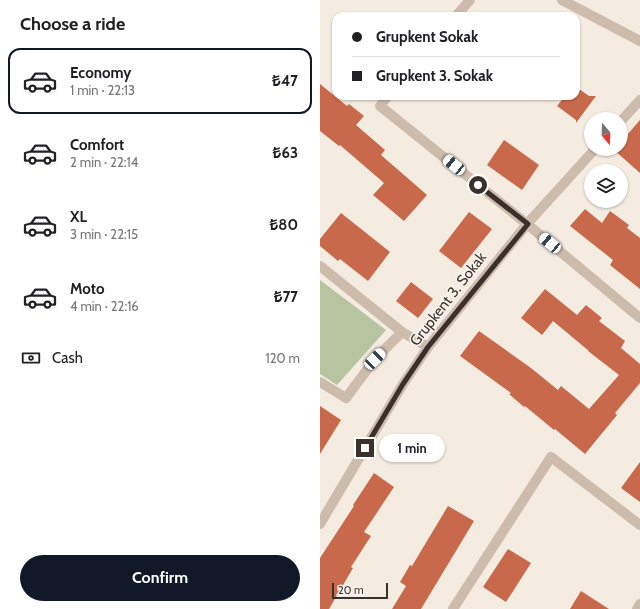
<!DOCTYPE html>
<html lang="en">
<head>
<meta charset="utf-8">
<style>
	body { margin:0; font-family:Cabin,sans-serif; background:#f2f2f2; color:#202124; height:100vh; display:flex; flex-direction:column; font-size:15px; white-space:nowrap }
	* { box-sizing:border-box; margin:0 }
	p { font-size:13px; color:#757577 }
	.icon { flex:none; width:22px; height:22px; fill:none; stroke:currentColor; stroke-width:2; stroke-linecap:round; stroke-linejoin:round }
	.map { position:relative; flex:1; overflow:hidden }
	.drawer { display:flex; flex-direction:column; background:#fff; width:320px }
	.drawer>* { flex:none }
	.banner { position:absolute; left:12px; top:12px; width:248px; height:88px; border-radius:12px; box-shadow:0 1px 3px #0004; display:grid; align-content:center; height:88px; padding:0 20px; background:#fff }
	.needle { width:26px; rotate:161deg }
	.fabs { position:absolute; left:264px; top:112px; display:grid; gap:8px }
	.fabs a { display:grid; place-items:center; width:44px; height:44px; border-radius:50%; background:#fff; box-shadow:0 1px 3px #0004; font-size:20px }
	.scale { position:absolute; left:12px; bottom:10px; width:56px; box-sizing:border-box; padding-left:4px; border:2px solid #3b302b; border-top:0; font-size:11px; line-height:14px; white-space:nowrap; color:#3b302b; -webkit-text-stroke:3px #fbf5ee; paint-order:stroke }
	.end { position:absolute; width:18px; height:18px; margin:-9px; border:5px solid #3b302b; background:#fff; box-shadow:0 0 0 2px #fff }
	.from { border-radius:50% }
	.bubble { position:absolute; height:28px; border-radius:14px; background:#fff; box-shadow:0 1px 3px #0004; font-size:13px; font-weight:700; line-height:28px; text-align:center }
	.car { position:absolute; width:12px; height:24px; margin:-12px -6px; border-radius:5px; box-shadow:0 0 3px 1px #0007; background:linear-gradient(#fff 24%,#345 0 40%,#fff 0 76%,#345 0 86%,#fff 0) }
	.banner b { display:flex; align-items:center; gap:14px; height:38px; font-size:15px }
	.banner b+b { border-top:1px solid #e0e0e0 }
	.banner i { width:10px; height:10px; background:#202124 }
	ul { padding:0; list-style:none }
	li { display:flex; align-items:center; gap:12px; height:66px; margin:0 8px 6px; padding:0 12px; border:2px solid transparent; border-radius:12px }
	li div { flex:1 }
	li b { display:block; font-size:15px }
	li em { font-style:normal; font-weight:700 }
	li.on { border-color:#111827 }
	li>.icon { width:36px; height:36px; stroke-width:1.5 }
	h2 { padding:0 20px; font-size:18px; line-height:48px }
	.pay { display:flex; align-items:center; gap:10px; height:44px; padding:0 20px; font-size:15px }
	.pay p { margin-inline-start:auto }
	.button { display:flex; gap:8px; margin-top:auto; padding:8px 20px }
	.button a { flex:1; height:46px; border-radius:24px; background:#111827; color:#fff; font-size:16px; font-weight:700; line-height:46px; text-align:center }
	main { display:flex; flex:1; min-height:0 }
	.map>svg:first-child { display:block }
	.green { fill:#b8c4a0 }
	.building { fill:#c8694b }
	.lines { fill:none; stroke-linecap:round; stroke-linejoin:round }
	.minor { stroke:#cdbbac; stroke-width:10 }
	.tertiary { stroke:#cdbbac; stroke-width:10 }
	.route { stroke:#3b302b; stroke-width:5 }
	.labels { text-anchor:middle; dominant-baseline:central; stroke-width:3; stroke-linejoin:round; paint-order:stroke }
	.street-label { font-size:15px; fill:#3b302b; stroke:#fbf5ee }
</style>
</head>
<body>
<main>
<section class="drawer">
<h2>Choose a ride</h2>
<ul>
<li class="on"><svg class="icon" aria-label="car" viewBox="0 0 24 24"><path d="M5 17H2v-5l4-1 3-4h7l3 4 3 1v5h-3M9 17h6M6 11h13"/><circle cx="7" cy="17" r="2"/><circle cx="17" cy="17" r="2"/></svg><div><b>Economy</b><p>1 min · 22:13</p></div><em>₺47</em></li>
<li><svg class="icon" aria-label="car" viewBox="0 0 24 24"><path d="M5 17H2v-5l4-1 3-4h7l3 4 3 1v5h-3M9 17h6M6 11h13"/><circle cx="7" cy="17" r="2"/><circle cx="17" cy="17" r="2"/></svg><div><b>Comfort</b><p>2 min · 22:14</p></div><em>₺63</em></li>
<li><svg class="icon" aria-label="car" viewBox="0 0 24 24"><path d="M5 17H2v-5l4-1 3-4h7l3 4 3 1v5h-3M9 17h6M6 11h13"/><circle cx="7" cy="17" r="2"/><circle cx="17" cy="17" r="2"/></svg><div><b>XL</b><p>3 min · 22:15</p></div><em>₺80</em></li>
<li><svg class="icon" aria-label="car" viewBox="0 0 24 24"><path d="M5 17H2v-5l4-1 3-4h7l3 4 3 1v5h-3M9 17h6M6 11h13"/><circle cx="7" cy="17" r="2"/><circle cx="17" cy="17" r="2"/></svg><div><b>Moto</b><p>4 min · 22:16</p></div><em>₺77</em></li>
</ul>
<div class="pay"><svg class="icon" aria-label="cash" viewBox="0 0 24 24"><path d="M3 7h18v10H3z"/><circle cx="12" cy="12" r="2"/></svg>Cash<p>120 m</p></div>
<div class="button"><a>Confirm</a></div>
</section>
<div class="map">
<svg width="320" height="609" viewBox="0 0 320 609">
	<rect width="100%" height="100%" fill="#f4ebe1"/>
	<path class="green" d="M0 280 66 330 17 385 0 374Z"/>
	<g class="building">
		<path d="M0 84 27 106 29 104 44 116 36 125 65 150 61 155 107 195 84 221 53 195 64 183 20 145 19 146 0 131Z"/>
		<path d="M256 87 269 96H276L256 123V120L237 106 245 96H256Z"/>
		<path d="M320 120V173L294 150 301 149V142Z"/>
		<path d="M184 140 219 165 202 190 167 165Z"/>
		<path d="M265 209 282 223 290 211 309 225 307 228 320 238V289L290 265 293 260 250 226Z"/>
		<path d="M149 212 172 229 141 268 119 251Z"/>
		<path d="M21 213 70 252 48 281 20 259 18 261 0 246V239Z"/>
		<path d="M91 282 113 299 98 318 76 301Z"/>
		<path d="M225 289 257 315 266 305 282 318 279 321 305 341 301 348 320 364V383L295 413 297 415 265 454 235 429 234 430 205 406 204 407 189 394 191 393 140 356 159 331 211 368 238 390 241 386 269 409 299 375 268 351H269L233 321 222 335 201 318Z"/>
		<path d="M0 406 21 420 0 454Z"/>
		<path d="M320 462V502L301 488Z"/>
		<path d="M54 473 74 487 44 532 51 536 31 567 33 568 9 609H0V558L34 506 33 505Z"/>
		<path d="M128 506 154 521 101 609H72L86 586 80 582 90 565 92 566Z"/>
		<path d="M188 549 211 563 186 602 163 587Z"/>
		<path d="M261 591 289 609H250Z"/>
	</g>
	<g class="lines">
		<g class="minor">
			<path d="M136 16 150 0"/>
			<path d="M68 96 60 106 207 224 320 318"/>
			<path d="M301 121 320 100"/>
			<path d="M0 266 82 332 108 347"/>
			<path d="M0 382 26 398 55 359 82 332"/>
			<path d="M0 524 83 384 108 347 207 224 275 149"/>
			<path d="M133 609 231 457 320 525"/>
			<path d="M317 609 320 604"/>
		</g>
		<path class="tertiary" d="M242 0 320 41"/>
	</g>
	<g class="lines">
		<path class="route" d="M45 448 83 384 108 347 208 224 158 185"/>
	</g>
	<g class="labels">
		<g class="street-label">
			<text transform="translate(128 299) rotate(-52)">Grupkent 3. Sokak</text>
		</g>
	</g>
</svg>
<div class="fabs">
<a><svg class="needle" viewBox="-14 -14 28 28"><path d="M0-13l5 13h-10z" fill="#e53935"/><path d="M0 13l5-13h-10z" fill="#757577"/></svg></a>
<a><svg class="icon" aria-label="layers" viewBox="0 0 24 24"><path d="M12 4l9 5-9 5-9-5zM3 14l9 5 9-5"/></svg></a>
</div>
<div class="scale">20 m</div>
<i class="end from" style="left:158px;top:185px"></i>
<i class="end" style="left:45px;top:448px"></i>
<div class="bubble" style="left:59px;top:434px;width:66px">1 min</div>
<i class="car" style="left:134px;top:165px;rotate:309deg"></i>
<i class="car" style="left:230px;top:243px;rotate:310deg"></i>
<i class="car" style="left:55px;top:359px;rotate:44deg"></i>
<div class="banner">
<b><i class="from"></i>Grupkent Sokak</b>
<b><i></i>Grupkent 3. Sokak</b>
</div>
</div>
</main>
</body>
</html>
